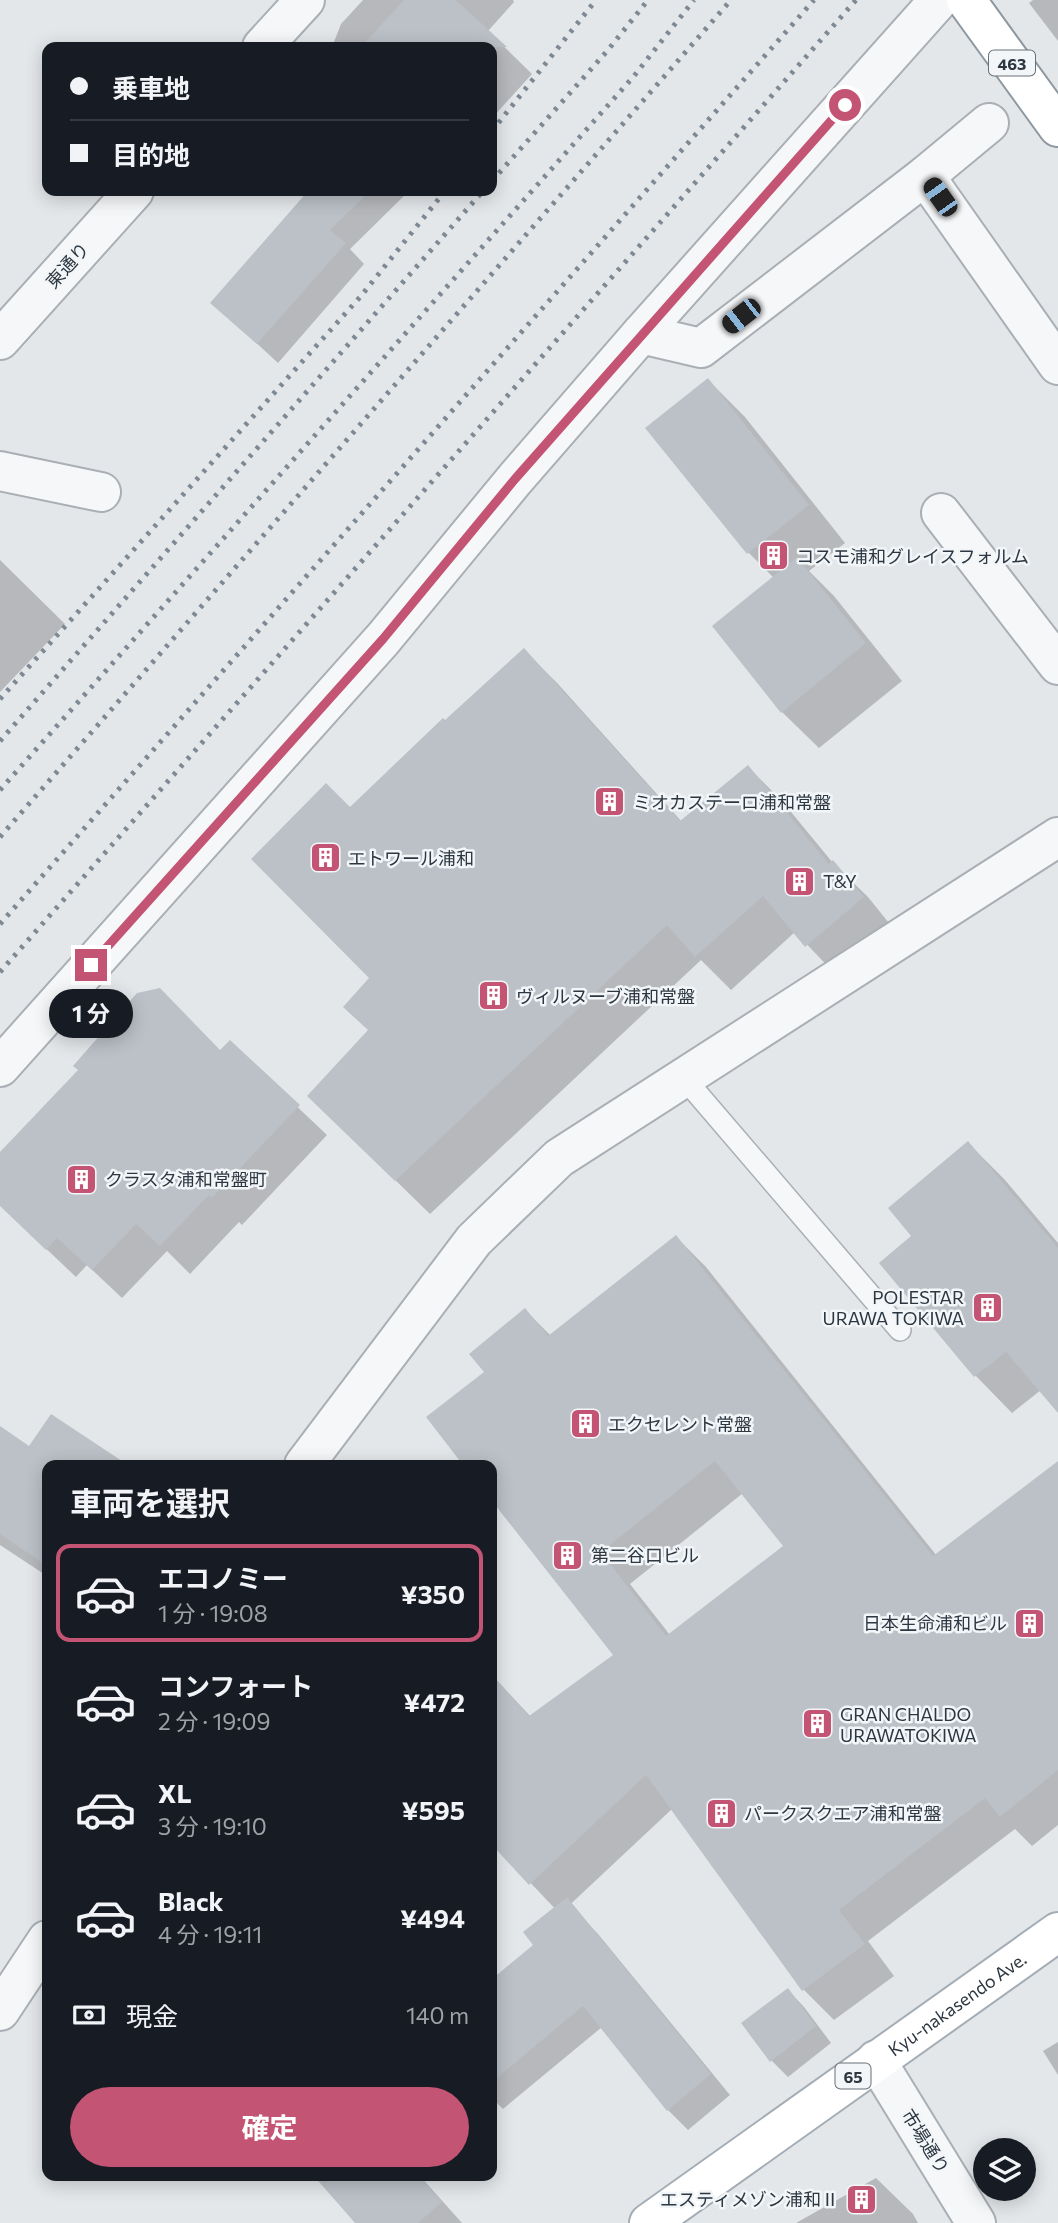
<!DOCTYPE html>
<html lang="ja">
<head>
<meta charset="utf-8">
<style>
	body { margin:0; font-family:Commissioner,"Noto Sans JP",sans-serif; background:#20242c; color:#f1f3f6; height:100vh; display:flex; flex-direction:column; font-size:26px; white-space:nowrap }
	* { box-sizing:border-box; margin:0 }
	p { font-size:23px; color:#9ea1a6 }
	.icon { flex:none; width:38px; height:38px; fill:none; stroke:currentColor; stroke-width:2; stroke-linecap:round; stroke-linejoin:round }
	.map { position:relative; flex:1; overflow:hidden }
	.side { position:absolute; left:42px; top:1460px; width:455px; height:721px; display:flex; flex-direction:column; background:#171b24; border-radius:14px; box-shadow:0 4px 18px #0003 }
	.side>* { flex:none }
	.top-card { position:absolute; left:42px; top:42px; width:455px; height:154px; border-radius:14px; box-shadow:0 4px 18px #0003; display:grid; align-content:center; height:154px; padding:0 28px; background:#171b24 }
	.controls { position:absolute; left:973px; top:2138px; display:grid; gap:14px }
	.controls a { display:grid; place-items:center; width:63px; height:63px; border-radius:50%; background:#171b24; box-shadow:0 4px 18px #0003; font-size:35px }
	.end { position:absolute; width:32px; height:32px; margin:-16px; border:9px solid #c45474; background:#fff; box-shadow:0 0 0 4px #fff }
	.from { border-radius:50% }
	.bubble { position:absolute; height:49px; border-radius:24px; background:#171b24; box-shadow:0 4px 18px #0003; font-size:23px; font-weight:700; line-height:49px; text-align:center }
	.car { position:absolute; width:21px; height:42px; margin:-21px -10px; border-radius:9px; box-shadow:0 0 5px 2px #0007; background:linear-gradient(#222 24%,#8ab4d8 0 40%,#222 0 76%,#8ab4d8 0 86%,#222 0) }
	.top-card b { display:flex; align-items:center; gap:24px; height:66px; font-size:26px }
	.top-card b+b { border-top:2px solid #363941 }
	.top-card i { width:18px; height:18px; background:#f1f3f6 }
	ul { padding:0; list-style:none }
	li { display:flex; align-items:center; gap:21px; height:98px; margin:0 14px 10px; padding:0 14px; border:4px solid transparent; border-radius:14px }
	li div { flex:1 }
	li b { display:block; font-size:26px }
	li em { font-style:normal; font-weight:700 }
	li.selected { border-color:#c45474 }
	li>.icon { width:63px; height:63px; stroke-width:1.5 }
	h2 { padding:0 28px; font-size:32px; line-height:84px }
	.pay { display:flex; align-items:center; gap:18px; height:77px; padding:0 28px; font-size:26px }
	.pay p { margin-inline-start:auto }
	.primary-button { display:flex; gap:14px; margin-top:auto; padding:14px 28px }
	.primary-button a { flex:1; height:80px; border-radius:42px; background:#c45474; color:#fff; font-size:28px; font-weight:700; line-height:80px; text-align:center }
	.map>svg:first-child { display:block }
	.shadow { fill:#0003; fill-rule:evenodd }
	.building { fill:#bbc1c7; fill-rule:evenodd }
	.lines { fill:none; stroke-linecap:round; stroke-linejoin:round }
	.service-casing { stroke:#a9afb4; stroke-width:24 }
	.minor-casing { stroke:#a9afb4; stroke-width:42 }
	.tertiary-casing { stroke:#a9afb4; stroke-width:42 }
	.primary-casing { stroke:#a4adb5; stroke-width:42 }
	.trunk-casing { stroke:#8c97a0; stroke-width:42 }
	.service { stroke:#f6f7f9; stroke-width:21 }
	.minor { stroke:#f6f7f9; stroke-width:38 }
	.tertiary { stroke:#f6f7f9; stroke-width:38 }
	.primary { stroke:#fff; stroke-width:38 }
	.trunk { stroke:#fff; stroke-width:38 }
	.rail { stroke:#7e8993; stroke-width:5; stroke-dasharray:3.5 7; stroke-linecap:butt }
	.route { stroke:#c45474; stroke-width:9 }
	.labels { text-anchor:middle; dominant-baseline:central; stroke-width:5; stroke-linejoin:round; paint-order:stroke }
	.shield { fill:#f3f6f8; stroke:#687078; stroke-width:2 }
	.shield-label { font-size:16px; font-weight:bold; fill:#2d3741 }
	.street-label { font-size:18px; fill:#2d3741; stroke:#f3f6f8 }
	.poi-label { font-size:18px; fill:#2d3741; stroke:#f3f6f8; text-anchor:start }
</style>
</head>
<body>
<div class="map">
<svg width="1058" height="2223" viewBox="0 0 1058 2223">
	<rect width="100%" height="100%" fill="#e4e7ea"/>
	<g class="shadow">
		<path d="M363 0H513L514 2 488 31 532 74 492 118V47H332L341 24Z"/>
		<path d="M1033 0H1058V41L1029 3Z"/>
		<path d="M310 191H409L350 249 364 264 278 363 213 303Z"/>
		<path d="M708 380 745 417 845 543 809 571 834 596 902 681 819 748 782 712 774 578 749 553 648 428Z"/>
		<path d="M0 560 65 624 0 692Z"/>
		<path d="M524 650 558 684 682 822 748 767 782 801 833 863 868 897 897 933 841 980 795 932 731 990 701 960 430 1214 344 1130 370 1031 372 978 350 809Z"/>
		<path d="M230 1043 327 1135 242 1225 239 1222 190 1274 167 1251 122 1298 87 1265 76 1277 0 1205V1154L220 1052Z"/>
		<path d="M968 1143 1005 1180 1058 1243V1409L1041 1390 1012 1413 976 1376 882 1264 914 1236Z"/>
		<path d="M676 1237 706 1267 937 1556 1058 1463V1825L1032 1846 1015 1829 868 1941 894 1976 834 2020 804 1990 672 1809 560 1914 492 1842V1675L531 1717 616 1655 492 1498 486 1372 525 1310 551 1336ZM743 1493 786 1546 670 1635 630 1584Z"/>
		<path d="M0 1429 47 1465V1576L0 1545Z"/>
		<path d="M578 1913 598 1934 730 2095 688 2130 668 2110 602 2027 503 2109 492 2098V1981Z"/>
		<path d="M788 1990 804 2007 831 2043 788 2077 772 2061 743 2024Z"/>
		<path d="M1058 2042V2075L1043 2051Z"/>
		<path d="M315 2175H419L462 2223H358Z"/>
		<path d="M876 2178 913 2214 918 2223H796Z"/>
	</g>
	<g class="building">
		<path d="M404 0H456L507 47H361Z"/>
		<path d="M308 191H370L330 230 346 243 257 344 210 303Z"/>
		<path d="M708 378 809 505 747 554 645 428Z"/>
		<path d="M797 557 866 643 781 713 712 626Z"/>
		<path d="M524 648 680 821 748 765 829 864 833 860 864 897 805 947 763 896 695 957 667 925 395 1181 307 1096 368 1030 343 1007 369 978 251 859 326 783 350 807 443 718 445 720Z"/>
		<path d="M160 988 220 1050 230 1040 300 1105 212 1198 209 1195 160 1246 136 1224 92 1270 57 1238 46 1250 0 1206V1152L78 1070 73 1066 137 993Z"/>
		<path d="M968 1141 1058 1248V1413L1006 1352 974 1377 879 1263 911 1236 888 1208Z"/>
		<path d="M676 1235 933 1556 1058 1461V1770L1000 1817 985 1798 839 1910 865 1944 802 1991 646 1775 529 1885 492 1845V1675L529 1716 613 1655 492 1501V1465H463L426 1417 484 1372 469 1354 525 1308 548 1336ZM715 1461 783 1546 666 1636 601 1552Z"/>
		<path d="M51 1414 128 1465H47V1566L0 1534V1426L29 1446Z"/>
		<path d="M567 1897 711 2074 667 2111 583 2006 492 2082V1979L533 1945 523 1932Z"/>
		<path d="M788 1988 816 2026 770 2062 741 2023Z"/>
		<path d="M313 2175H418L442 2202 418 2223H355Z"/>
	</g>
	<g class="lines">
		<defs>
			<path id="service" d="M684 1078 900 1330"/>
			<g id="minor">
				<path d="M262 47 305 0"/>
				<path d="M925 176 1058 365"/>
				<path d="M641 334 701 348 925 176 989 123"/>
				<path d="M0 340 134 191"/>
				<path d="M0 471 101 492"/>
				<path d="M941 513 1058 665"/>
				<path d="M304 1465 474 1240 559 1158 1058 837"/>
				<path d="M0 2011 47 1940"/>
				<path d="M876 2060 976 2223"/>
			</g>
			<path id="tertiary" d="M0 1067 383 639 515 479 641 334 939 0"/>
			<g id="primary">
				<path id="s1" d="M649 2223 1058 1932"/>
			</g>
			<path id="trunk" d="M966 0 1058 127"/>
		</defs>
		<use href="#service" class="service-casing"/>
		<use href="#minor" class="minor-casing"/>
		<use href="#tertiary" class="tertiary-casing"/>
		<use href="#primary" class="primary-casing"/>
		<use href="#trunk" class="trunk-casing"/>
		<use href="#service" class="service"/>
		<use href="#minor" class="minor"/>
		<use href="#tertiary" class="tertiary"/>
		<use href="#primary" class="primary"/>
		<use href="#trunk" class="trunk"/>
		<g class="rail">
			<path d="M492 131 596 0"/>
			<path d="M492 181 608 50 648 0"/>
			<path d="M0 699 361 296 445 191"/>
			<path d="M0 741 483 191"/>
			<path d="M0 790 634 76 694 0"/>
			<path d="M0 837 731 0"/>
			<path d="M0 924 814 0"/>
			<path d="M0 972 856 0"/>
		</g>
	</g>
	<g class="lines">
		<path class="route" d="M91 965 383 639 515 479 845 105"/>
	</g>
	<defs>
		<symbol id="building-square" viewBox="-11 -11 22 22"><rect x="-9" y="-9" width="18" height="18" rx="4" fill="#c45474" stroke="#f3f6f8"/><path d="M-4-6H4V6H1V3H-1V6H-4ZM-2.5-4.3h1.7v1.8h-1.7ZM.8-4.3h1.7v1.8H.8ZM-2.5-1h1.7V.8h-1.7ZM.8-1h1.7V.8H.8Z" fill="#fff"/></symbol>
	</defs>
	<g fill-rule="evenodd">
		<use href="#building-square" x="756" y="538" width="35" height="35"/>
		<use href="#building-square" x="592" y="784" width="35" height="35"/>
		<use href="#building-square" x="308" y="840" width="35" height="35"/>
		<use href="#building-square" x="782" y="864" width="35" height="35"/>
		<use href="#building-square" x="476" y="978" width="35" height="35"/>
		<use href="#building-square" x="64" y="1162" width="35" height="35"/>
		<use href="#building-square" x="970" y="1290" width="35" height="35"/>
		<use href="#building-square" x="568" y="1406" width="35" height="35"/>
		<use href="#building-square" x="550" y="1538" width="35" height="35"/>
		<use href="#building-square" x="1012" y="1606" width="35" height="35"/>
		<use href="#building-square" x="800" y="1706" width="35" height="35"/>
		<use href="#building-square" x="704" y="1796" width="35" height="35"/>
		<use href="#building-square" x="844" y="2182" width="35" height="35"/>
	</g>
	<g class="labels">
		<g class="shield">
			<rect x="989" y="50.5" width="46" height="25" rx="5"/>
			<rect x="835.5" y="2063.5" width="35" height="25" rx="5"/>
		</g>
		<g class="shield-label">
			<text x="1012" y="63">463</text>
			<text x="853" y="2076">65</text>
		</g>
		<g class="street-label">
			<text transform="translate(67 265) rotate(-48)">東通り</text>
			<text stroke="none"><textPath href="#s1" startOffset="378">Kyu-nakasendo Ave.</textPath></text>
			<text transform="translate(926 2141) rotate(58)">市場通り</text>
		</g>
		<g class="poi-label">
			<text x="796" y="556">コスモ浦和グレイスフォルム</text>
			<text x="633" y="802">ミオカステーロ浦和常盤</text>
			<text x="348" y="858">エトワール浦和</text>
			<text x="823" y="881">T&amp;Y</text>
			<text x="516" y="996">ヴィルヌーブ浦和常盤</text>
			<text x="105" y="1179">クラスタ浦和常盤町</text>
			<text x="964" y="1297" text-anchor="end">POLESTAR<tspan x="964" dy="21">URAWA TOKIWA</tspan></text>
			<text x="608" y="1424">エクセレント常盤</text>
			<text x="591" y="1555">第二谷口ビル</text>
			<text x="1007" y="1623" text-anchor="end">日本生命浦和ビル</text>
			<text x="840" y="1714">GRAN CHALDO<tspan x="840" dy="21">URAWATOKIWA</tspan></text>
			<text x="744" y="1813">パークスクエア浦和常盤</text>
			<text x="839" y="2199" text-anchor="end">エスティメゾン浦和Ⅱ</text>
		</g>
	</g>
</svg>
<div class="controls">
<a><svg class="icon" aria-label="layers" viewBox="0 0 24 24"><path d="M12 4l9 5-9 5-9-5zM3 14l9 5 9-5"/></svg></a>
</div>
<i class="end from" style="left:845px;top:105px"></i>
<i class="end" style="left:91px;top:965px"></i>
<div class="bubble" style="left:49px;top:989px;width:84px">1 分</div>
<i class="car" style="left:940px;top:197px;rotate:325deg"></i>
<i class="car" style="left:741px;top:316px;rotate:232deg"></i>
<div class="top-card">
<b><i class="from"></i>乗車地</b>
<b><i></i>目的地</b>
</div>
<section class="side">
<h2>車両を選択</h2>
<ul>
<li class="selected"><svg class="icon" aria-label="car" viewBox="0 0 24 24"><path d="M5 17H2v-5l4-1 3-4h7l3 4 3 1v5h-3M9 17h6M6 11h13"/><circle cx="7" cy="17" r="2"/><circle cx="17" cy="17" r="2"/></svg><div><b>エコノミー</b><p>1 分 · 19:08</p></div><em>¥350</em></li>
<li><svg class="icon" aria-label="car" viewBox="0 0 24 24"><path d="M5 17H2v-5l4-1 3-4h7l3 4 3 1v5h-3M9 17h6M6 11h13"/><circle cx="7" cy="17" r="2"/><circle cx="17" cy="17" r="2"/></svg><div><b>コンフォート</b><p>2 分 · 19:09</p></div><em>¥472</em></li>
<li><svg class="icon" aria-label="car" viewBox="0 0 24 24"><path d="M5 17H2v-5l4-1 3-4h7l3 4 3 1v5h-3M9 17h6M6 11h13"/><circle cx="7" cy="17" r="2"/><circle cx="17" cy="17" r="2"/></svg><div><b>XL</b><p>3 分 · 19:10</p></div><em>¥595</em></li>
<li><svg class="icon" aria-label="car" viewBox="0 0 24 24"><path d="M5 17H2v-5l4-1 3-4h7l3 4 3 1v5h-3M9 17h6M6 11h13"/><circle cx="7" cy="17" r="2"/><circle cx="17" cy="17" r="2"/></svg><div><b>Black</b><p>4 分 · 19:11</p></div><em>¥494</em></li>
</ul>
<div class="pay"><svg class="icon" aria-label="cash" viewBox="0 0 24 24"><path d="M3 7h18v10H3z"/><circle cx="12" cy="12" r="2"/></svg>現金<p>140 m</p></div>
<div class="primary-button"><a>確定</a></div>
</section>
</div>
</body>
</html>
